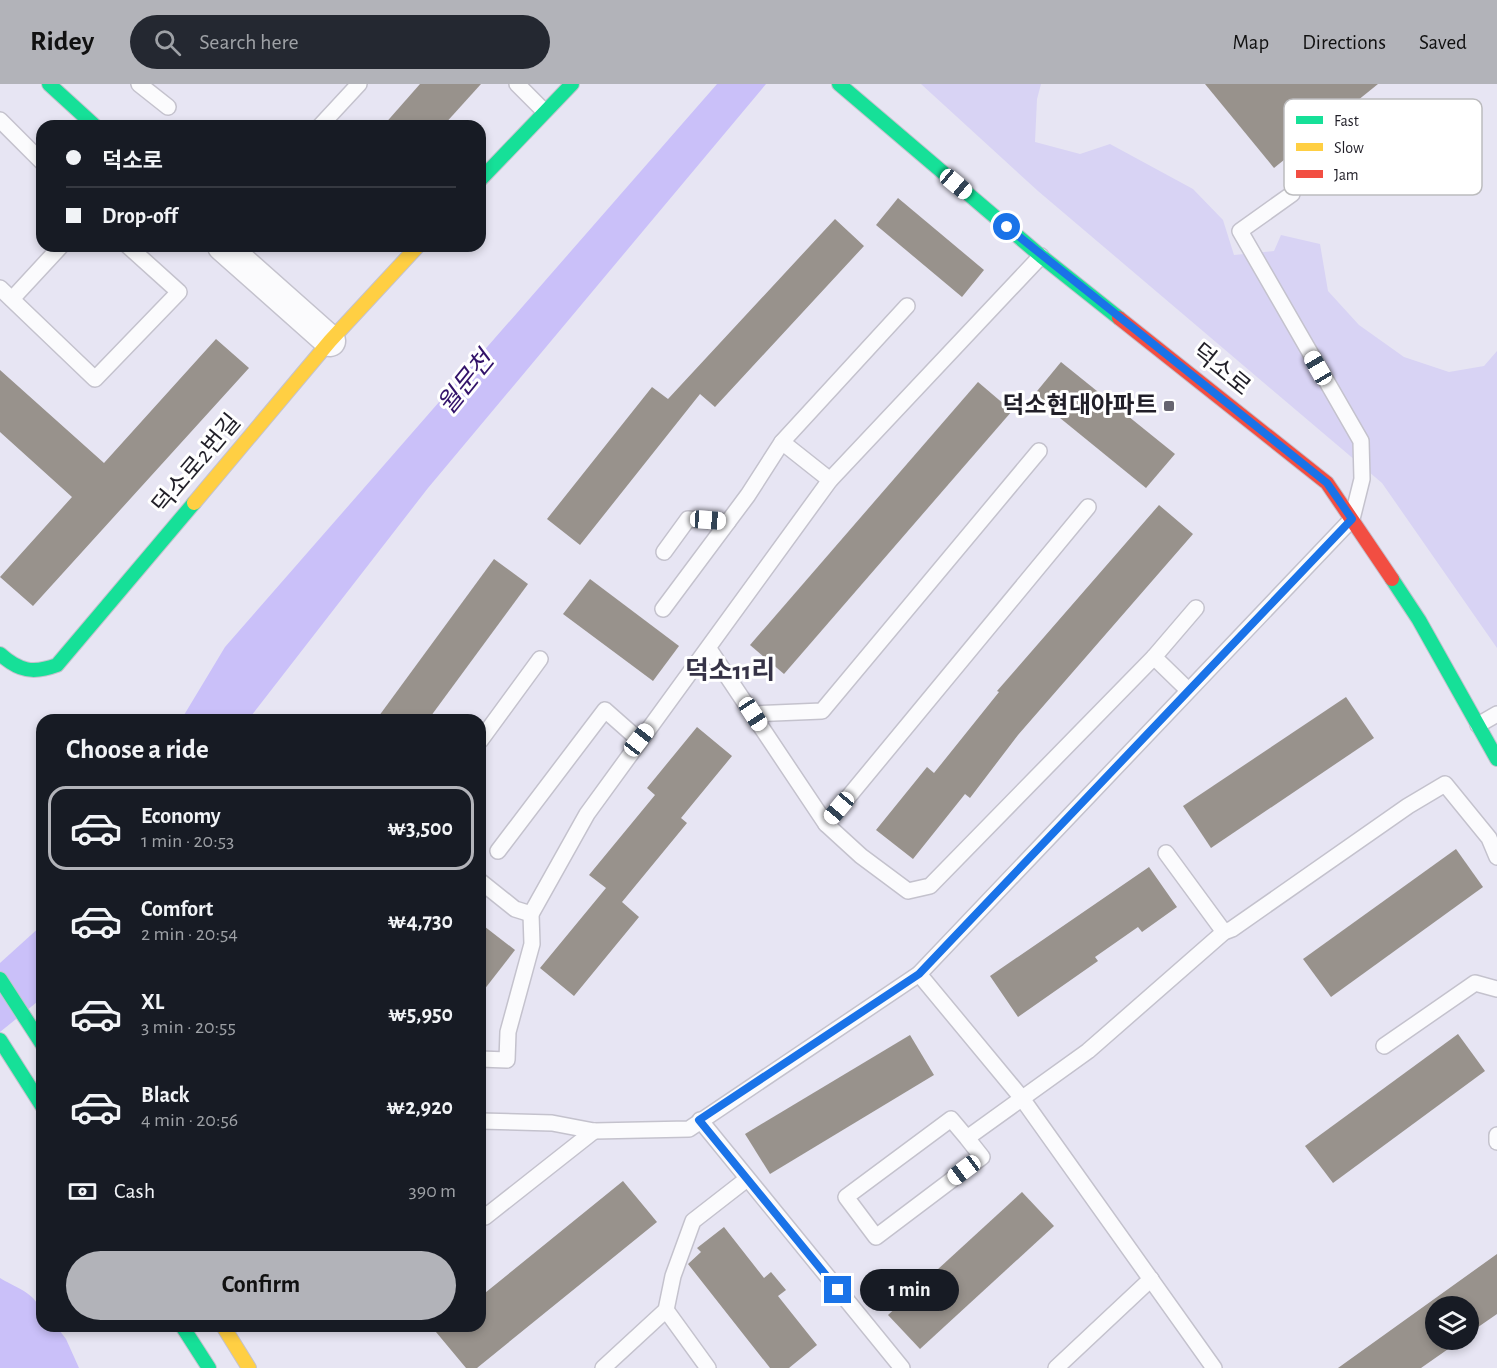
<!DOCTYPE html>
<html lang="en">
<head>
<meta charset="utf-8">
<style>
	body { margin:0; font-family:"Alegreya Sans","Noto Sans KR",sans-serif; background:#242831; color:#f1f3f6; height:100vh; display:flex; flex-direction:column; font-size:22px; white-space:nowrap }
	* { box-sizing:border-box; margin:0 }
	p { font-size:20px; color:#9ea1a6 }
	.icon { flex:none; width:33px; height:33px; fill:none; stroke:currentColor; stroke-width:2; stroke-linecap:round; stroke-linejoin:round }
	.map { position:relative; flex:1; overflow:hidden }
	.details { position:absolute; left:36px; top:630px; width:450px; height:618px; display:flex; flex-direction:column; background:#171b24; border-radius:18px; box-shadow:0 3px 9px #0003 }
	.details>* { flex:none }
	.guide { position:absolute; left:36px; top:36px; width:450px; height:132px; border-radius:18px; box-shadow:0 3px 9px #0003; display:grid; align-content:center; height:132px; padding:0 30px; background:#171b24 }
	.controls { position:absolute; left:1425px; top:1212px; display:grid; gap:12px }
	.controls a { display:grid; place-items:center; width:54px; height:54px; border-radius:50%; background:#171b24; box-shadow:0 3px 9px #0003; font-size:30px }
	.end { position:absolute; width:27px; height:27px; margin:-14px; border:8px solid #1a73e8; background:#fff; box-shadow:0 0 0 3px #fff }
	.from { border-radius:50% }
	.bubble { position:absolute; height:42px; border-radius:21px; background:#171b24; box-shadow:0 3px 9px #0003; font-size:20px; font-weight:700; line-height:42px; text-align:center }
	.car { position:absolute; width:18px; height:36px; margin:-18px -9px; border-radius:8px; box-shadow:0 0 4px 2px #0007; background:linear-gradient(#fff 24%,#345 0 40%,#fff 0 76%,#345 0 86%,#fff 0) }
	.guide b { display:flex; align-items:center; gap:21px; height:57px; font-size:22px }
	.guide b+b { border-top:2px solid #363941 }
	.guide i { width:15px; height:15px; background:#f1f3f6 }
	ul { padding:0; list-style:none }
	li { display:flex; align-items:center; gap:18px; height:84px; margin:0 12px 9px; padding:0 18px; border:3px solid transparent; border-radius:18px }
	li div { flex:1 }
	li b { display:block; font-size:22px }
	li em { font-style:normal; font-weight:700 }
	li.on { border-color:#b2b3b9 }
	li>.icon { width:54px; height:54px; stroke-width:1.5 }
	h2 { padding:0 30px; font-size:27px; line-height:72px }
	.pay { display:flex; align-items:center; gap:15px; height:66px; padding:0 30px; font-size:22px }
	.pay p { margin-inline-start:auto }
	.action { display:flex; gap:12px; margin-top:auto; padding:12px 30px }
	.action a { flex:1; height:69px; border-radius:36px; background:#b2b3b9; color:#111; font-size:24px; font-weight:700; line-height:69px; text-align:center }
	header { display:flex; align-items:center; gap:36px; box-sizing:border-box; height:84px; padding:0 30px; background:#b2b3b9; color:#111 }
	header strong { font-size:28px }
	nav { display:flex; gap:33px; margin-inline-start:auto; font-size:21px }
	.search { width:420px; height:54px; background:#242831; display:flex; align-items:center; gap:15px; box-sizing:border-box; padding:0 21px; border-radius:33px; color:#9ea1a6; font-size:22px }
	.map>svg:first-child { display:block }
	.green { fill:#d8d3f4 }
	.water { fill:#cac0f9 }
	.building { fill:#98928c }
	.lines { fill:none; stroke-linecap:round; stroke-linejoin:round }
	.lane-casing { stroke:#c4c2cd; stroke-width:18 }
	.street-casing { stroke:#c4c2cd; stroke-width:33 }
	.fast-casing { stroke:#c4c2cd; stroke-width:16 }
	.slow-casing { stroke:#c4c2cd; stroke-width:16 }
	.jam-casing { stroke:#c4c2cd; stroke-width:16 }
	.lane { stroke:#fbfbfd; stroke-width:15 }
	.street { stroke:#fbfbfd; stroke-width:30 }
	.fast { stroke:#16e098; stroke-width:14 }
	.slow { stroke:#ffcf43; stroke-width:14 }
	.jam { stroke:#f24e42; stroke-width:14 }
	.route { stroke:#1a73e8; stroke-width:8 }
	.poi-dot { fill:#66646f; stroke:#fff; stroke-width:2 }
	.labels { text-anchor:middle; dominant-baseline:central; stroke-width:6; stroke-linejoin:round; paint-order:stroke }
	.street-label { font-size:24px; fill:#211f28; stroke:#fff }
	.poi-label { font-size:24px; font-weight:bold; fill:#211f28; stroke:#fff; text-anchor:end }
	.water-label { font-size:26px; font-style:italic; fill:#321269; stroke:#fff }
	.neighbourhood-label { font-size:26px; font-weight:bold; fill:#363347; stroke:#fff }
	.key { fill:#fff; stroke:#bcbcbe; stroke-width:1.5 }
	.key-label { font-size:16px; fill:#211f28 }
</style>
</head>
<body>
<header>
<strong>Ridey</strong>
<div class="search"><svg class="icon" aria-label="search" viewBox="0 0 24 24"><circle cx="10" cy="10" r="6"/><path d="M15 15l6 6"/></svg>Search here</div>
<nav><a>Map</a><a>Directions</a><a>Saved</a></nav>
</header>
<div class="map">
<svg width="1497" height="1284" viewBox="0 0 1497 1284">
	<rect width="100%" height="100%" fill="#e7e5f3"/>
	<path class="green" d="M921 0H1041L1037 15 1035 58 1080 70 1110 60 1193 105 1223 136 1234 171 1274 167 1281 151 1320 160 1328 207 1359 241 1404 273 1449 288 1484 282 1497 267V564L1382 399 1038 107Z"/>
	<g class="water">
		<path d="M717 0H766L428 404 248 636H181L225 563Z"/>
		<path d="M42 841V914L0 948V879Z"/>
		<path d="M0 1194C25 1209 42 1210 42 1242H56L66 1255 79 1284H0Z"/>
	</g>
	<g class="building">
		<path d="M420 0H481L443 42H383Z"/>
		<path d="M1205 0H1378L1274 84Z"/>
		<path d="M898 114 984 186 962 213 876 141Z"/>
		<path d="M835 135 864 162 715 323 700 310 580 461 547 435 652 303 668 315Z"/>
		<path d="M216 255 249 284 33 522 0 493 72 413 0 348V286L104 379Z"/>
		<path d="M1061 278 1175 370 1146 404 1033 312Z"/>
		<path d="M978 298 1012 327 784 590 750 561Z"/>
		<path d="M1159 421 1193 450 1018 651 970 714 965 710 913 775 876 746 927 683 934 689 999 608 997 607Z"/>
		<path d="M494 475 528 500 428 636H376Z"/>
		<path d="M590 495 679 562 653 597 563 530Z"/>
		<path d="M1346 613 1374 654 1211 764 1183 722Z"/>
		<path d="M697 643 732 672 681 734 687 739 622 818 639 833 574 912 540 884 606 804 589 791 655 711 647 704Z"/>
		<path d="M1456 765 1483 803 1331 913 1303 875Z"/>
		<path d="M1149 783 1177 823 1142 848 1138 843 1095 873 1098 877 1018 933 990 892Z"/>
		<path d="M480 839 515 866 480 911Z"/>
		<path d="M1458 950 1485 987 1333 1099 1305 1062Z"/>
		<path d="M910 951 934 991 770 1090 745 1050Z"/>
		<path d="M623 1097 657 1138 477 1284H466L431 1242H480V1213Z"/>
		<path d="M1022 1108 1054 1142 920 1265 888 1231Z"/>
		<path d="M724 1143 764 1194 771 1188 786 1206 778 1212 817 1261 789 1284H770L688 1180 701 1168 697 1164Z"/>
		<path d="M1497 1170V1230L1468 1250V1222H1436V1256H1461L1421 1284H1338Z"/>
	</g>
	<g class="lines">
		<defs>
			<g id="lane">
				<path d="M139 0 168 23"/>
				<path d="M517 0 544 27"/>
				<path d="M0 36 42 78"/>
				<path d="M320 42 359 0"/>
				<path d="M0 204 95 295 179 208 128 162"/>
				<path d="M12 215 61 162"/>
				<path d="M830 396 782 358 907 222"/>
				<path d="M664 468 688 435 728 438"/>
				<path d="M663 525 748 411 782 358"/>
				<path d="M709 565 826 740 1088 423"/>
				<path d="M1188 606 1154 573 1196 524"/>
				<path d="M753 630 822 627 1039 367"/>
				<path d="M1478 641 1497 630"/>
				<path d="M480 657 540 575"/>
				<path d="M826 740 861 772 908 807 930 802 1154 573"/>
				<path d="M498 767 605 626 639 656"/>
				<path d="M1166 769 1224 848"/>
				<path d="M480 797 515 825 531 830"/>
				<path d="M919 890 1021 1013 1214 1284"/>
				<path d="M1384 962 1475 899 1497 905"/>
				<path d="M480 975 507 976 508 948 532 860 531 830 587 730 830 396 1041 172"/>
				<path d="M700 1036 902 1284"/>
				<path d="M480 1037 552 1039 594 1047 689 1045 919 890 1352 435 1362 395 1361 357 1240 147 1292 110"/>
				<path d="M1497 1051V1058"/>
				<path d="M967 1054 951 1035 846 1113 876 1153 982 1073 967 1054 1088 967 1224 848 1232 845 1408 722 1445 700 1489 754 1497 773"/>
				<path d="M480 1127 485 1133 594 1047"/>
				<path d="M666 1226 708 1284"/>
				<path d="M603 1284 666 1226 673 1192 693 1137 747 1095"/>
				<path d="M1056 1284 1151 1195"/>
			</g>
			<path id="street" d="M223 162 330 257"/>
			<g id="fast">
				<path d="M49 0 95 42"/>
				<path d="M839 0 1041 172 1119 234"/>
				<path d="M480 96 572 0"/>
				<path d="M1392 495 1419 536 1497 675"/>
				<path d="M0 570C19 587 33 590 57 581L194 419"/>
				<path d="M0 895 42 960"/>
				<path d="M0 956 42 1022"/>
				<path d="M182 1242 209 1284"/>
			</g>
			<g id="slow">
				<path d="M194 419 330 257 418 162"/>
				<path d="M223 1242 249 1284"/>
			</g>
			<path id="jam" d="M1119 234 1327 399 1392 495"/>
		</defs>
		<use href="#lane" class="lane-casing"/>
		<use href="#street" class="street-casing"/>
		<use href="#fast" class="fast-casing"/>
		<use href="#slow" class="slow-casing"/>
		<use href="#jam" class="jam-casing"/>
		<use href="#lane" class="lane"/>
		<use href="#street" class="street"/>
		<use href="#fast" class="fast"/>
		<use href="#slow" class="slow"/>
		<use href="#jam" class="jam"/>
	</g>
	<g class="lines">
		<path class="route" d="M838 1206 699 1036 919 890 1352 435 1327 399 1007 143"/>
	</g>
	<rect class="poi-dot" x="1163" y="316" width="12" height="12" rx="3"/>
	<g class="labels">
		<g class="street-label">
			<text transform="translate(1221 286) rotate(39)">덕소로</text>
			<text transform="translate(197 380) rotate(-50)">덕소로2번길</text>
		</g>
		<g class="poi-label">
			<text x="1157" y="322">덕소현대아파트</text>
		</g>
		<g class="water-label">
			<text transform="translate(466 299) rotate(-51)">월문천</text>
		</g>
		<g class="neighbourhood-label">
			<text x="730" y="587">덕소11리</text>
		</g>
	</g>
	<rect x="1284" y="15" width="198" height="96" rx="9" class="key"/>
	<rect x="1296" y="32" width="27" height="8" fill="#16e098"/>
	<rect x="1296" y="59" width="27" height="8" fill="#ffcf43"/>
	<rect x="1296" y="86" width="27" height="8" fill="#f24e42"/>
	<g class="key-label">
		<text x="1334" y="42">Fast</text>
		<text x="1334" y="69">Slow</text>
		<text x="1334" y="96">Jam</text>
	</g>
</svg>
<div class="controls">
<a><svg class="icon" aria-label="layers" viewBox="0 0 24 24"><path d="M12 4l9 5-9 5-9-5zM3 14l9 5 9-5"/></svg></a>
</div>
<i class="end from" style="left:1007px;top:143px"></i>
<i class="end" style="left:838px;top:1206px"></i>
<div class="bubble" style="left:860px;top:1185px;width:99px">1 min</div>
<i class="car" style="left:956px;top:100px;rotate:130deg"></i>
<i class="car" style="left:1318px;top:284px;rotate:330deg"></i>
<i class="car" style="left:708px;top:436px;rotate:94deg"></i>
<i class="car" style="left:753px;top:630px;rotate:147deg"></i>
<i class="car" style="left:639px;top:656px;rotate:38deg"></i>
<i class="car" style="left:839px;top:724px;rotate:220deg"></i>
<i class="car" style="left:964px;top:1086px;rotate:233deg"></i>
<div class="guide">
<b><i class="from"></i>덕소로</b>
<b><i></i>Drop-off</b>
</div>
<section class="details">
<h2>Choose a ride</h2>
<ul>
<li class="on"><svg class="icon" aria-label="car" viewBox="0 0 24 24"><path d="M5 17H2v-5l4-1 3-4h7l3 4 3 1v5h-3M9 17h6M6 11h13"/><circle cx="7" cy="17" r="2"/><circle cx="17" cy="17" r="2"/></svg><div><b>Economy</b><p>1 min · 20:53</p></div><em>₩3,500</em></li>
<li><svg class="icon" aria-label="car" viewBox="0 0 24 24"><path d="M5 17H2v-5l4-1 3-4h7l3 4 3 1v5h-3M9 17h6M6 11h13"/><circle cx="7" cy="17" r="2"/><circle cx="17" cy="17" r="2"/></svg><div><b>Comfort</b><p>2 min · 20:54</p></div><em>₩4,730</em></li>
<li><svg class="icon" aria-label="car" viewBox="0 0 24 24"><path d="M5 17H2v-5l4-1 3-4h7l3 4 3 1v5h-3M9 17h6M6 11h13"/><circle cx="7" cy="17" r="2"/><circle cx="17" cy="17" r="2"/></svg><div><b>XL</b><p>3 min · 20:55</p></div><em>₩5,950</em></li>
<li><svg class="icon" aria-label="car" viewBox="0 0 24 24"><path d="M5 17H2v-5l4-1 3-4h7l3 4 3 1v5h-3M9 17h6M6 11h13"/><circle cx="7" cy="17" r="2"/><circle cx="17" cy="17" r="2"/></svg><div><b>Black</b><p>4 min · 20:56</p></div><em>₩2,920</em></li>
</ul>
<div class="pay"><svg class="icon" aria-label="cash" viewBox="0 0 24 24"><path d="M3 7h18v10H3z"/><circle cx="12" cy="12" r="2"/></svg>Cash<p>390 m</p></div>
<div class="action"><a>Confirm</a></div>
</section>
</div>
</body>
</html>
